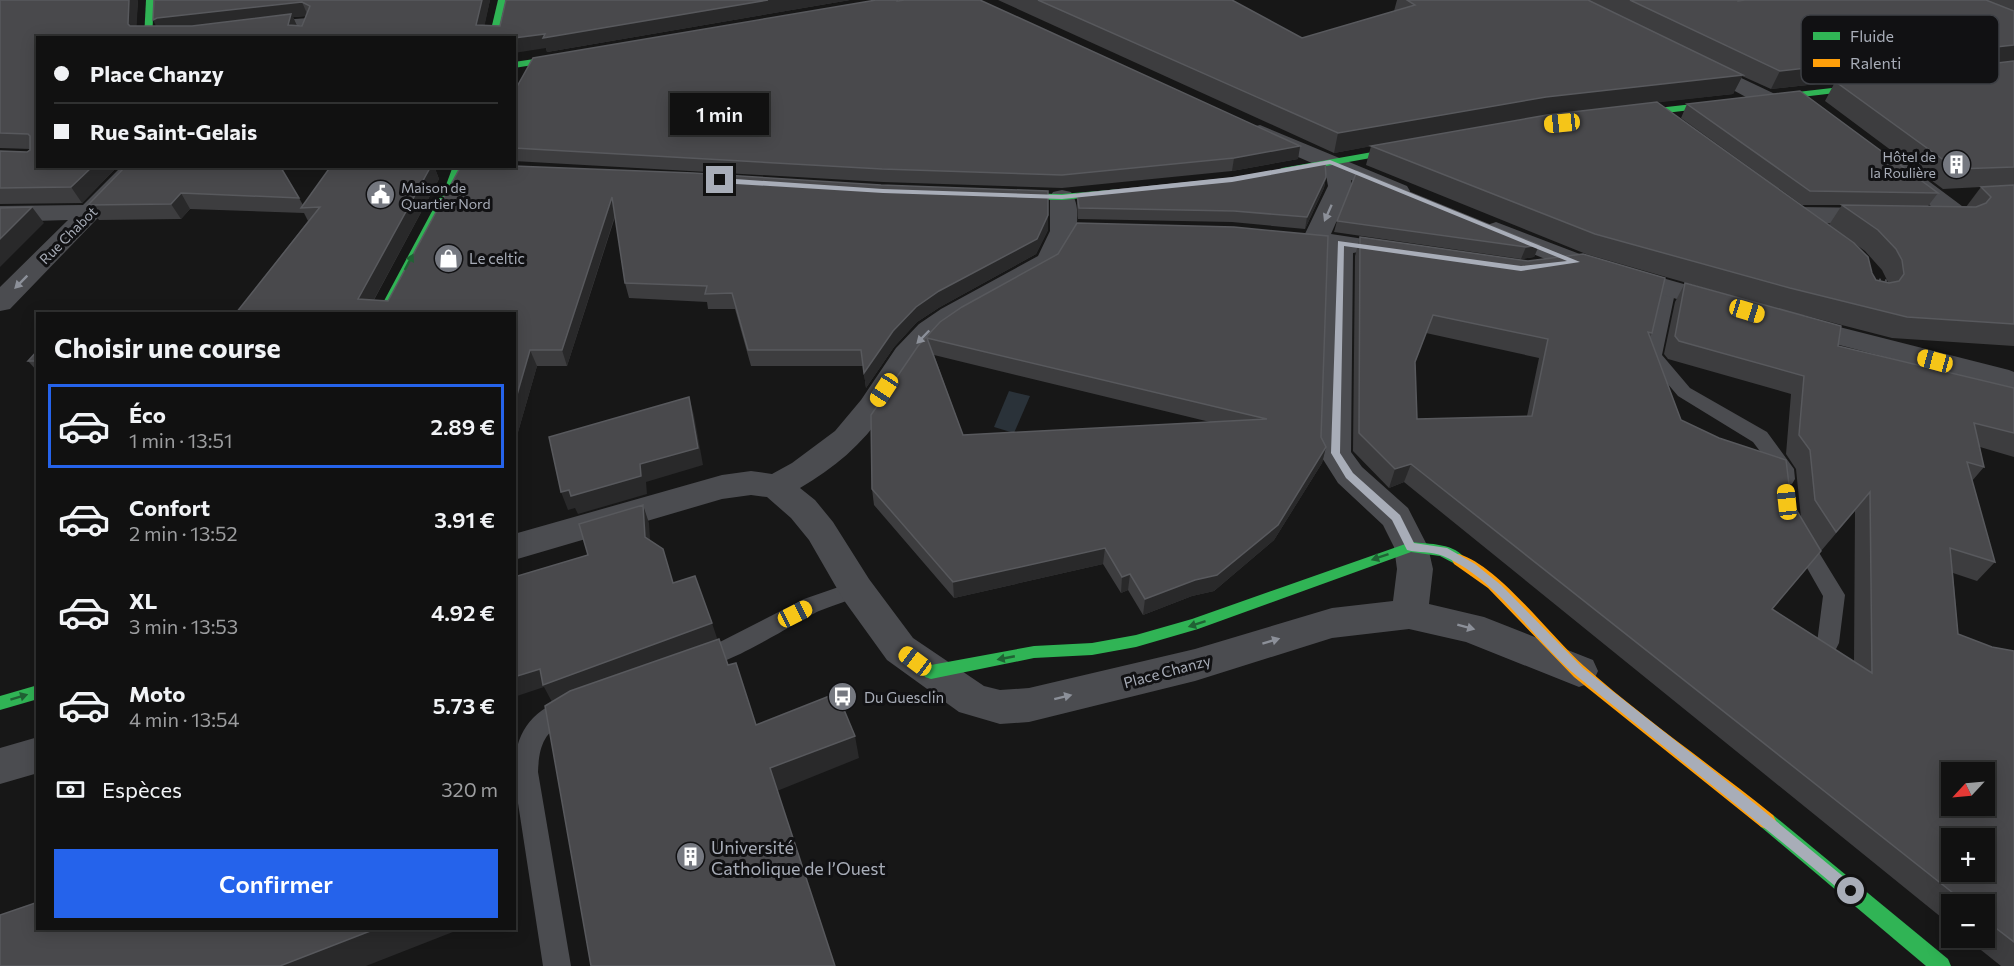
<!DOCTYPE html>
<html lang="fr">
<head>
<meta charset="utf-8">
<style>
	body { margin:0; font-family:Commissioner,sans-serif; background:#1e1f1f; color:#f1f3f6; height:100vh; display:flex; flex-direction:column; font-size:22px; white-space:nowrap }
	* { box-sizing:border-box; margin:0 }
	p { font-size:20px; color:#9c9d9f }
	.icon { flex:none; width:33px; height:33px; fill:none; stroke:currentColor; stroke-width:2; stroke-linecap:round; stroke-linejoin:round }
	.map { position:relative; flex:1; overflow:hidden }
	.details { position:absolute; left:36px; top:312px; width:480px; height:618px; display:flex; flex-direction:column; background:#111; border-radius:0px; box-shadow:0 3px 15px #0003,0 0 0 2px #303131 }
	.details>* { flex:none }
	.guide { position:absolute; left:36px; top:36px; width:480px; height:132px; border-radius:0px; box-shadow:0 3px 15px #0003,0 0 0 2px #303131; display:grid; align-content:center; height:132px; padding:0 18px; background:#111 }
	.needle { width:39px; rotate:244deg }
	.buttons { position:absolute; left:1941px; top:762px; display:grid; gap:12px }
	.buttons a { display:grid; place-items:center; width:54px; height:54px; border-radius:0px; background:#111; box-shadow:0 3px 15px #0003,0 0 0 2px #303131; font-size:30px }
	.end { position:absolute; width:27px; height:27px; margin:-14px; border:8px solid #a8adb8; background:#111; box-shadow:0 0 0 3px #111 }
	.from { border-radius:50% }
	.bubble { position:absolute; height:42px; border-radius:0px; background:#111; box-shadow:0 3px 15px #0003,0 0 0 2px #303131; font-size:20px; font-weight:600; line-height:42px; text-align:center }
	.car { position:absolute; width:18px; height:36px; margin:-18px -9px; border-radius:8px; box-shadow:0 0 4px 2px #0007; background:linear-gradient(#f5c518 24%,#345 0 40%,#f5c518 0 76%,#345 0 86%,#f5c518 0) }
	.guide b { display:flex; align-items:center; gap:21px; height:57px; font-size:22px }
	.guide b+b { border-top:2px solid #303131 }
	.guide i { width:15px; height:15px; background:#f1f3f6 }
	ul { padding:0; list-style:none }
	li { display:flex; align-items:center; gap:18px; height:84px; margin:0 12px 9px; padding:0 6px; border:3px solid transparent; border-radius:0px }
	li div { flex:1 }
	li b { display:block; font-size:22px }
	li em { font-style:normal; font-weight:600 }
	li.current { border-color:#2563eb }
	li>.icon { width:54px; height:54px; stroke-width:1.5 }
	h2 { padding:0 18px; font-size:27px; line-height:72px }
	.pay { display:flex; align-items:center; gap:15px; height:66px; padding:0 18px; font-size:22px }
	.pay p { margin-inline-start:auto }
	.button { display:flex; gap:12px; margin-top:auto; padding:12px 18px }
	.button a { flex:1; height:69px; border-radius:0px; background:#2563eb; color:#fff; font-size:24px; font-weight:600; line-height:69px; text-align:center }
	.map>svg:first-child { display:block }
	.water { fill:#2a3239 }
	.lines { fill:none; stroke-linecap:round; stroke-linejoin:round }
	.path { stroke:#4d4e52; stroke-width:3; stroke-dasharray:2 4; stroke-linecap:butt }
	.lane { fill:#4b4c50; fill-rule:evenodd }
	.street { fill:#4b4c50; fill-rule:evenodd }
	.fast { fill:#30b455; fill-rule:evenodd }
	.slow { fill:#ff9f0a; fill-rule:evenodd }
	.wall { fill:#3d3d3f; fill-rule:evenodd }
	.shaded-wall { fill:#29292a }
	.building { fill:#49494c; stroke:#58595d; stroke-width:1.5; fill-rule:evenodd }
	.oneway { fill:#8c9099 }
	.oneway2 { fill:#206234 }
	.route { fill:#a8adb8 }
	.labels { text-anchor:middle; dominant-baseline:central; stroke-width:6; stroke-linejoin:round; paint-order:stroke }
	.far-poi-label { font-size:14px; fill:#a8adb8; stroke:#111113; text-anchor:end }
	.far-street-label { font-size:14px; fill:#a8adb8; stroke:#111113 }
	.poi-label { font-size:15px; fill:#a8adb8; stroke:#111113; text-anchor:start }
	.street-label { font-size:15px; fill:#a8adb8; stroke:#111113 }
	.near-poi-label { font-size:18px; fill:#a8adb8; stroke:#111113; text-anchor:start }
	.key { fill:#111113; stroke:#3e4045; stroke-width:1.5 }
	.key-label { font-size:16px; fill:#a8adb8 }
</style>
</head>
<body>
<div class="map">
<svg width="2014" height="966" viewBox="0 0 2014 966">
	<rect width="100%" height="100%" fill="#171717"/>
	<path class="water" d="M1009 391 1030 396 1014 433 994 427Z"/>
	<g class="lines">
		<path class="path" d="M1873 279 1893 282"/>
		<g class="lane">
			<path d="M308 18 314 21 308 38H296L301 25 269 29 263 25 269 21Z"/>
			<path d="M1668 283 1676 288 1662 355 1690 388 1767 432 1794 469 1795 479 1792 484 1785 486 1778 484 1774 470 1753 442 1678 396 1644 356 1660 288Z"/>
			<path d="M1800 530 1807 533 1845 595 1839 643 1836 649 1828 652 1820 649 1817 643 1823 596 1790 538 1793 533Z"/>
			<path d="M856 581 864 583 867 589 864 595C849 600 834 605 819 611 793 623 716 675 692 667L689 660 692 653 714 645 804 599Z"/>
			<path d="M571 696 579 699 583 706C579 714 573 716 565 721 543 733 539 748 538 772L571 966H543L514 777C514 733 529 711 571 696Z"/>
		</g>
		<g class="street">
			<path d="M1697 57 1775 94 1778 99 1775 104 1767 106 1759 104 1690 67 1687 63 1690 59Z"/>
			<path d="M1260 125 1407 186 1410 191 1407 196 1398 198 1389 196 1351 180 1352 186 1331 234 1364 239 1368 245 1364 251 1353 253 1351 452 1362 467 1408 508 1428 547 1433 569 1429 604 1484 617 1593 660 1598 671 1593 682 1579 687 1466 642 1409 629 1332 638 1195 681 1029 722 1000 724 959 712 887 660 843 599 809 540 791 518 767 497 751 495 722 499 514 560V534L722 475 751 471 772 474 792 463 835 431 861 400 896 348 919 324 941 309 1038 256 1050 231V197L1053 192 1062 190 1071 192C1085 212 1074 252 1056 268 1050 273 1040 277 1032 281 1003 298 962 315 938 338 916 359 901 386 884 412 863 444 833 469 800 488L815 500 833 522 869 579 913 638 984 686 1000 690 1029 688 1195 649 1332 608 1393 601 1397 569 1394 547 1383 525 1338 483 1319 453 1327 249 1306 246 1302 240 1328 186 1326 175 1321 167 1252 137 1249 132 1252 127Z"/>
			<path d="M1899 163 1907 165 1970 212 1974 217 1970 222 1961 225 1925 222 1921 217 1925 212 1935 209 1891 175 1887 170 1891 165Z"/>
			<path d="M122 166H148L10 309 0 311V287L68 220 0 222V206L83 205Z"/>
			<path d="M1798 207 1879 208 1888 211 1892 216 1888 221 1879 224 1798 223 1789 220 1785 215 1789 210Z"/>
			<path d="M1496 222 1585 256 1733 298 1737 304 1733 310 1723 312 1567 268 1487 235 1483 230 1487 225Z"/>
			<path d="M1796 316 2009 370 2014 372V394L1988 384 1786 331 1782 325 1786 319Z"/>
			<path d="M38 737V773L0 784V748Z"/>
		</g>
		<g class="fast">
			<path d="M146 0H154L152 38H144Z"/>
			<path d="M498 0H506L497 38H489Z"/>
			<path d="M575 53 579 56 578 58 514 68V62Z"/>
			<path d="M1875 83 1878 84V88L1623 118 1618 115 1623 112Z"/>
			<path d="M1412 145 1415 146V150L1282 174 1277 171 1282 168Z"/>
			<path d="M453 166H463L456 185 388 314H377L446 185Z"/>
			<path d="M1121 189 1126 192 1125 194 1062 200 1005 199 1000 196 1005 193 1062 194Z"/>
			<path d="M1411 542C1429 544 1456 543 1466 560L1464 564 1459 566 1440 556 1411 552 1198 629 1136 647 1092 655 1034 658 931 679 925 677 923 672 925 667 931 665 1034 646 1092 643 1136 635 1192 619Z"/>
			<path d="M38 685V699L0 710V696Z"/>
			<path d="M1767 813 1773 815 1948 959 1951 966H1926L1761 827 1758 821 1761 815Z"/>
		</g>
		<path class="slow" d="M1459 554C1500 567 1550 636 1584 666 1644 719 1711 765 1773 815L1776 821 1773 827 1767 829 1761 827 1574 677 1488 588 1454 564 1452 560 1454 556Z"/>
	</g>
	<g class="wall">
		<path d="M0 0H138L136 26H156L154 0H490L484 26H500L506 0H850L547 52 546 48 514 38H38V166H118L82 203 0 204V151L27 152 30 149 0 148ZM306 16 302 26H297L293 17Z"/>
		<path d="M998 0H1232L1302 38 1394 11 1397 0H1738V1L1745 0H2014V346L1892 338 1803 315 1838 346 2014 388V457L1980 447 1984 467 1972 481 1995 562 1977 581 1953 573 1958 634 1992 647 2014 651V966H2001L1966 938H1984V904H1952V926L1404 482 1389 488 1353 451 1355 256 1360 237 1652 333 1650 337 1681 420 1772 609 1854 662 1855 511 1821 551 1801 518 1796 469 1786 454 1791 394 1668 359 1664 354 1675 302 1685 283 1746 300 1586 254 1366 165 1371 146 1334 153ZM1742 76 1771 89 1835 82 1825 101 1943 189 1981 187 1966 207 1928 206 1938 193 1687 104 1681 118 1802 205H1842L1829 225 1865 251 1882 270 1888 282 1876 280 1872 273 1657 102 1733 94ZM1578 111 1409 139 1539 116ZM1426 333 1539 358 1527 416 1417 419 1415 363Z"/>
		<path d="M897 1 1300 146 1298 159 1232 171 1062 188 883 182 514 161V92Z"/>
		<path d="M126 166 299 198 303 205 331 166H434L439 179 374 300 388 301 461 166 1048 230 1036 254 940 307 917 322 894 347 866 388 863 366H751L735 309H708L707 302 629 298 625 283 615 217 567 366H537L514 446V314L236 313 308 221 304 213 190 209 181 219 99 220 88 205Z"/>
		<path d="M1326 177 1324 188 1305 229 1232 222 1078 219 1077 205V194Z"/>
		<path d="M1337 221 1539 245 1534 257 1521 259 1334 232Z"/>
		<path d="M962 307 1321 437 1326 447 1322 463 1274 540 1214 591 1192 596 1143 615 1128 590 1121 593 1103 564 954 598 874 505 872 489 918 346ZM934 355 1210 422 963 435Z"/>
		<path d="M38 350V372L28 361Z"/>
	</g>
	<g class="shaded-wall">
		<path d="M129 0H138L136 38 128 24Z"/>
		<path d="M482 0H490L482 38 476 25Z"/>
		<path d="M768 0H850L547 52 546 48 514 53V38Z"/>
		<path d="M302 2 308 16 293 17 298 28 160 34 153 20 157 18Z"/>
		<path d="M2014 45V62L1771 89 1780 71Z"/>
		<path d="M1743 75 1733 94 1539 116 1334 153 1338 133 1546 97Z"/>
		<path d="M1300 146 1298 159 1232 171 1234 158Z"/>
		<path d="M93 166H118L82 203 71 187Z"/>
		<path d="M431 166H434L439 179 366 314 358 299Z"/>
		<path d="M1326 177 1324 188 1305 229 1307 217Z"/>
		<path d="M181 193 190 209 181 219 171 204Z"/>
		<path d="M612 197 616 212 567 366 562 350Z"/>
		<path d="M32 207 44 223 0 267V239Z"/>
		<path d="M1048 215V230L1036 254 940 307 917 322 894 347 866 388 864 373 893 331 916 307Z"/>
		<path d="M1539 245 1534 257 1521 259 1526 247Z"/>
		<path d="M530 350 537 366 514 446V405Z"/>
		<path d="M689 397 694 415 703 465 646 482 647 494 578 514 575 508 568 510 561 492 640 464Z"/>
		<path d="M1326 447 1322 463 1274 540 1214 591 1192 596 1143 615 1145 599Z"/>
		<path d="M1411 464 1404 482 1389 488 1395 469Z"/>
		<path d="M643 505 649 523 651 555 645 537Z"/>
		<path d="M1105 548 1103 564 954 598 953 582Z"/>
		<path d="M1130 574 1128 590 1121 593 1122 577Z"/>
		<path d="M712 623 718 641 552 702 544 687 514 697V677L540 669Z"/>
		<path d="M855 736 859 758 777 791 770 768Z"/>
		<path d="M378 928H463L366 966H280Z"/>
	</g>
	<g class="building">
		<path d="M0 0H129L128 24 130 26H192L291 14 288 25 302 26 310 6 302 2 157 18 153 20 154 0H482L476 25 500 26 506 0H768L543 38 545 34 514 38H38V166H93L71 187 0 188V151L27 152 30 150V136L28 134 0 133Z"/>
		<path d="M876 0H897V1L905 0H980L1300 146 1234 158 1062 175 882 169 514 148V92L533 58Z"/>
		<path d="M1038 0H1232L1302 38 1415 5 1407 0H1588L1743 75 1546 97 1338 133Z"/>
		<path d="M1630 0H1738V1L1745 0H1986L2014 11V45L1780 71Z"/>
		<path d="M2014 61V167L1956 169 1836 82Z"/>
		<path d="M1800 91 1938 193 1810 191 1687 104Z"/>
		<path d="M1657 102 1854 243 1868 257 1872 273 1876 280 1889 283 1899 281 1904 274 1902 260 1896 249 1878 230 1842 205 1976 207 1986 203 1991 197 1981 187 2014 185V324L1907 317 1790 288 1595 234 1371 146 1547 115Z"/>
		<path d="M1325 162 1326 177 1307 217 1234 211 1079 208 1077 194 1234 178Z"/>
		<path d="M126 166H280L299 198 181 193 171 204 88 205Z"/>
		<path d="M331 166H431L358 299 388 301 461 166H514L693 173 881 185 1048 191V215L1037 239 939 291 916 307 893 331 864 373 861 350H748L732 293 705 294 707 286 625 283 612 197 562 350H530L514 405V314H109L236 313 320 207 301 208Z"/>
		<path d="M1357 171 1539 245 1526 247 1337 221Z"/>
		<path d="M32 207 0 239V208Z"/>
		<path d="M1077 223 1234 227 1328 236 1321 437 1326 447 1278 525 1217 575 1195 580 1145 599 1130 574 1122 577 1105 548 953 582 872 489 871 415 918 346 940 322 962 307 1058 254ZM927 338 1267 419 963 435Z"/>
		<path d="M1360 237 1528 261 1583 254 1665 278 1652 333 1648 332 1681 420 1719 438 1786 460 1791 501 1821 551 1772 609 1872 673 1870 492 1836 532 1815 500 1810 450 1799 435 1804 376 1679 341 1675 336 1685 283 1841 326 1838 346 2014 388V433L1974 423 1984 467 1967 462 1995 562 1950 548 1958 634 1992 647 2014 651V942L1984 919V904H1967L1411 464 1395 469 1359 433ZM1433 315 1548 339 1532 416 1417 419 1415 362ZM1952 772H1984V806H1952ZM1952 838H1984V872H1952Z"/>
		<path d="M38 350V361H28Z"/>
		<path d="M689 397 698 448 640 464 641 476 571 496 569 490 561 492 549 437Z"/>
		<path d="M643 505 645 537 663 549 673 583 695 576 712 623 543 685 540 669 514 677V577L588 555 579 524Z"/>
		<path d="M719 639 728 665 736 663 756 725 837 693 855 736 770 768 835 966H591L545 706 570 691Z"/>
		<path d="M38 902V928H378L280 966H0V915Z"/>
	</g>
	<defs><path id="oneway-solid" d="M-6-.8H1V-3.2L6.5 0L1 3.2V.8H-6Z" transform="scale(1.5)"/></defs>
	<g class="oneway">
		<use href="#oneway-solid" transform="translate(1328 213) rotate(114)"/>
		<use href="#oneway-solid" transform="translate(21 282) rotate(135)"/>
		<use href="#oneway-solid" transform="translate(923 337) rotate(134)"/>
		<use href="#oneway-solid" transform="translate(1466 627) rotate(15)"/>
		<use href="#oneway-solid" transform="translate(1271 641) rotate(-17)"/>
		<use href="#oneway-solid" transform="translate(1063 697) rotate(-14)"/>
	</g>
	<g class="oneway2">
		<use href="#oneway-solid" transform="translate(409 262) rotate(-62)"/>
		<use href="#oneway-solid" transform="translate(1380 557) rotate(161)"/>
		<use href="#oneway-solid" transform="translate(1197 624) rotate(162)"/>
		<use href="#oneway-solid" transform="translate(1006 658) rotate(169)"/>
		<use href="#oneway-solid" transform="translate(19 697) rotate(-17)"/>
	</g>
	<path class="route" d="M1330 160 1580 262 1521 271 1344 246 1340 453 1353 473 1400 515 1414 543 1447 548 1475 564 1501 585 1583 668 1748 798 1856 887 1858 891 1856 896 1851 898 1847 896C1758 821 1667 750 1578 677 1532 639 1499 580 1443 556 1432 551 1418 553 1407 550L1392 520 1346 478 1331 453 1338 241 1521 266 1567 261 1330 164 1232 182 1062 199 883 193 720 183 717 180 720 178 883 189 1062 195 1232 177Z"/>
	<defs>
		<symbol id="building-disc" viewBox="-11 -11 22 22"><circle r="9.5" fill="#757880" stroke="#111113"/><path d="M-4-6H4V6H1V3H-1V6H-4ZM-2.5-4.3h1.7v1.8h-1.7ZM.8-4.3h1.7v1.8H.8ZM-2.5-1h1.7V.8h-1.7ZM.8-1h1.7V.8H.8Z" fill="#fff"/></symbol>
		<symbol id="civic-disc" viewBox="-11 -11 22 22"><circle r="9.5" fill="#757880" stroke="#111113"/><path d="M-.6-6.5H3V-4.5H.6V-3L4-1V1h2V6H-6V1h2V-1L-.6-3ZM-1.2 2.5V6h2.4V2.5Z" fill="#fff"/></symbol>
		<symbol id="shop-disc" viewBox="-11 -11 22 22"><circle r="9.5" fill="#757880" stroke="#111113"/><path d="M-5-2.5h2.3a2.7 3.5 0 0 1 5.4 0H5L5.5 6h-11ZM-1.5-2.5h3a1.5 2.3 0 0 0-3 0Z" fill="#fff"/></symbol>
		<symbol id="bus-disc" viewBox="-11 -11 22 22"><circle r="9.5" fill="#757880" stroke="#111113"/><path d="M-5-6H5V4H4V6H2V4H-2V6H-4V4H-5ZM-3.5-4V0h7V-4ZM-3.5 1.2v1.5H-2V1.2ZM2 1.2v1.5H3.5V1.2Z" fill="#fff"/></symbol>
	</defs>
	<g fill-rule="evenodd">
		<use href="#building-disc" x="1940" y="148" width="33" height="33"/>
		<use href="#civic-disc" x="364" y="178" width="33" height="33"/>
		<use href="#shop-disc" x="432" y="242" width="33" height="33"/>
		<use href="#bus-disc" x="826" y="680" width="33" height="33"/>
		<use href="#building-disc" x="674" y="840" width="33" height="33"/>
	</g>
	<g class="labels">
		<g class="far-poi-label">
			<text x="1936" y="156">Hôtel de<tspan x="1936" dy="16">la Roulière</tspan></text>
			<text x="401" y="187" text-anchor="start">Maison de<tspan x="401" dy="16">Quartier Nord</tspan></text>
		</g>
		<g class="far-street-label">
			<text transform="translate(68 235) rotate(-45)">Rue Chabot</text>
		</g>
		<g class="poi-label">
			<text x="469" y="258">Le celtic</text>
			<text x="864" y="697">Du Guesclin</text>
		</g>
		<g class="street-label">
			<text transform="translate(1167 671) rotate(-15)">Place Chanzy</text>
		</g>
		<g class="near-poi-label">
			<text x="711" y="847">Université<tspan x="711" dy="21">Catholique de l’Ouest</tspan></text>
		</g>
	</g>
	<rect x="1801" y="15" width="198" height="69" rx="9" class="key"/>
	<rect x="1813" y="32" width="27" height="8" fill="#30b455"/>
	<rect x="1813" y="59" width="27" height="8" fill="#ff9f0a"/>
	<g class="key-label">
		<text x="1850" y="42">Fluide</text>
		<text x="1850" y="69">Ralenti</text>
	</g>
</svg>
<div class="buttons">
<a><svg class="needle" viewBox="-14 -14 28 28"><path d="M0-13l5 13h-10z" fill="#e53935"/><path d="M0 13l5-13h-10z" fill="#9c9d9f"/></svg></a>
<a>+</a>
<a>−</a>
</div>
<i class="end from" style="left:1851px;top:891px"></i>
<i class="end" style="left:720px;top:180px"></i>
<div class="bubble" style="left:670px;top:93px;width:99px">1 min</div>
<i class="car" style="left:1562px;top:123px;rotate:264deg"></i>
<i class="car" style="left:1747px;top:311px;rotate:107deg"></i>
<i class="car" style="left:1935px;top:361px;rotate:285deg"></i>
<i class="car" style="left:884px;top:390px;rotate:213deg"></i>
<i class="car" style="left:1787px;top:502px;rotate:354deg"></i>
<i class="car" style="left:795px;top:614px;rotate:63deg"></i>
<i class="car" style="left:915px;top:661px;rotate:307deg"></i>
<div class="guide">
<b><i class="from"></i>Place Chanzy</b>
<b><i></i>Rue Saint-Gelais</b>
</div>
<section class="details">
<h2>Choisir une course</h2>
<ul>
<li class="current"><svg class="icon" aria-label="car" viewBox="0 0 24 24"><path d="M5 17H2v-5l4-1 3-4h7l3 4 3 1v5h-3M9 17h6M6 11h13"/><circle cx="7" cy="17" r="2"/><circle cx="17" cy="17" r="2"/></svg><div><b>Éco</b><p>1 min · 13:51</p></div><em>2.89 €</em></li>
<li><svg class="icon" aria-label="car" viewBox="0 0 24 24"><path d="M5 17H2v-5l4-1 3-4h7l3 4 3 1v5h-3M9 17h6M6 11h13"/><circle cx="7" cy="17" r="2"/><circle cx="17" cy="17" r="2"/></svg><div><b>Confort</b><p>2 min · 13:52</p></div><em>3.91 €</em></li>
<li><svg class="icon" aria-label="car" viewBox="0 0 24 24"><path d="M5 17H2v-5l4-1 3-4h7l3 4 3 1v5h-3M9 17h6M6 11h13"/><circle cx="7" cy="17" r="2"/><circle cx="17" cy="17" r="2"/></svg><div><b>XL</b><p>3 min · 13:53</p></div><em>4.92 €</em></li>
<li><svg class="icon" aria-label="car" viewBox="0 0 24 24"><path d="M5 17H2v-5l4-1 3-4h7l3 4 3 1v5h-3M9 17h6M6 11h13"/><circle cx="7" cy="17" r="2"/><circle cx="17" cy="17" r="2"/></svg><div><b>Moto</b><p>4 min · 13:54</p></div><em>5.73 €</em></li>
</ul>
<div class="pay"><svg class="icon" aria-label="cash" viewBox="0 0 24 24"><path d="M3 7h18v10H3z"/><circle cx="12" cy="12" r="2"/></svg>Espèces<p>320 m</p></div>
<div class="button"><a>Confirmer</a></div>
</section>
</div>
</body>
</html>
